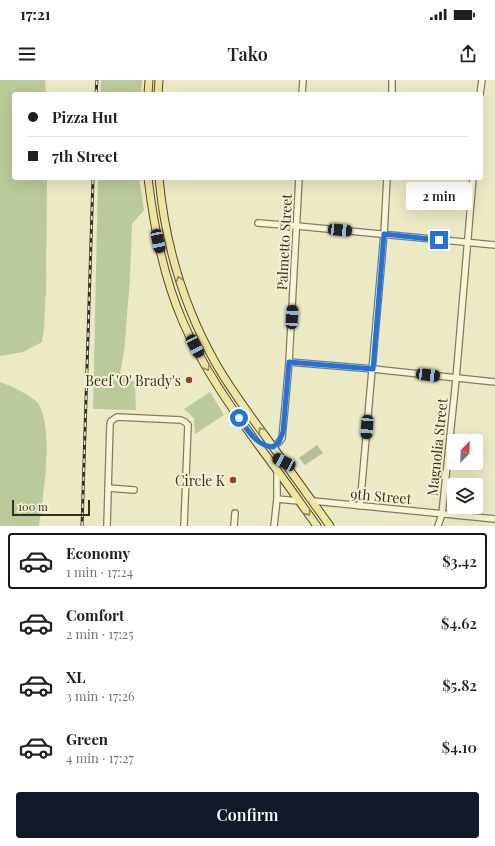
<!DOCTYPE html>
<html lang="en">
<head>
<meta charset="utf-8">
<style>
	body { margin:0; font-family:"Playfair Display",serif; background:#f6f6f6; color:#202124; height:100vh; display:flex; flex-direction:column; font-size:15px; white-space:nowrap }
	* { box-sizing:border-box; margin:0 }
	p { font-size:13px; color:#757577 }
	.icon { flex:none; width:22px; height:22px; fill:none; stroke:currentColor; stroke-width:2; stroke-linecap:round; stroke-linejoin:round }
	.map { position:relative; height:446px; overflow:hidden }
	.details { display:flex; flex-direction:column; background:#fff; flex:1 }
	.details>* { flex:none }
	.banner { position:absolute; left:12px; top:12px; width:471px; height:88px; border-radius:4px; box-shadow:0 4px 16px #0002; display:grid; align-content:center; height:88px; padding:0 16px; background:#fff }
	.needle { width:26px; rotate:24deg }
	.fabs { position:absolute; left:447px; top:354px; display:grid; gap:8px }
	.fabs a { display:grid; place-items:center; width:36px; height:36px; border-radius:4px; background:#fff; box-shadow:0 4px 16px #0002; font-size:20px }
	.scale { position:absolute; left:12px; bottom:10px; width:78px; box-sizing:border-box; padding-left:4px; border:2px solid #37301f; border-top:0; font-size:11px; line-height:14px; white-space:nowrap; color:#37301f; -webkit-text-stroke:3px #f4f2d4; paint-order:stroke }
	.end { position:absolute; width:18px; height:18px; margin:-9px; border:5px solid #1a73e8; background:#fff; box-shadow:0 0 0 2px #fff }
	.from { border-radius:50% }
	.bubble { position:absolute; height:28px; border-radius:4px; background:#fff; box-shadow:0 4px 16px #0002; font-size:13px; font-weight:600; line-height:28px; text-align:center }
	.car { position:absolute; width:12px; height:24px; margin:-12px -6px; border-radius:5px; box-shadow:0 0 3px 1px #0007; background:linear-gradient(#222 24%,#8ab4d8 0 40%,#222 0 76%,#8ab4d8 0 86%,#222 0) }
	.banner b { display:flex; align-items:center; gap:14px; height:38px; font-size:15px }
	.banner b+b { border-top:1px solid #e0e0e0 }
	.banner i { width:10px; height:10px; background:#202124 }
	ul { padding:7px 0 0; list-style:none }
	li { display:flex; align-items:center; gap:12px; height:56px; margin:0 8px 6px; padding:0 8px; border:2px solid transparent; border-radius:4px }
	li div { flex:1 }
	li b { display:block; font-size:15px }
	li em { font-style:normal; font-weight:600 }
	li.current { border-color:#111827 }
	li>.icon { width:36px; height:36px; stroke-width:1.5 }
	.action { display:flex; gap:8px; margin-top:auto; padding:8px 16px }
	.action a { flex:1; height:46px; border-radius:4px; background:#111827; color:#fff; font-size:16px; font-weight:600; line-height:46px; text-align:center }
	.status { display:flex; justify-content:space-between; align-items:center; height:28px; padding:0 20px; background:#fff; direction:ltr }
	.status svg { height:11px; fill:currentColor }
	header { display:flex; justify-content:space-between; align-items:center; height:52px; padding:0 16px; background:#fff; font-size:18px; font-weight:600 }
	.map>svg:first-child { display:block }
	.green { fill:#baca99 }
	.cemetery { fill:#b2bf98 }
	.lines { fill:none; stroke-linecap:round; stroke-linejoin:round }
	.minor-casing { stroke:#867b5c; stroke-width:8 }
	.major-casing { stroke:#544930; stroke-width:9 }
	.minor { stroke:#f7f5d8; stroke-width:5.5 }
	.major { stroke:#eee69f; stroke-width:7 }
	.rail-casing { stroke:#37301f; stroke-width:3 }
	.rail { stroke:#f4f2d4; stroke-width:1.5; stroke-dasharray:4.5; stroke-linecap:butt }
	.oneway { stroke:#928b5f }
	.route { stroke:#1a73e8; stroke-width:5 }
	.poi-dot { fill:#93432f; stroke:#f4f2d4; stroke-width:1.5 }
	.labels { text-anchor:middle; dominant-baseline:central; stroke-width:4; stroke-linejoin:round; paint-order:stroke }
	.street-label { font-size:14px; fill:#37301f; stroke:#f4f2d4 }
	.poi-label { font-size:14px; fill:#37301f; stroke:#f4f2d4; text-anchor:end }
</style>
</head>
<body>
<div class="status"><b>17:21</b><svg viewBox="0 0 49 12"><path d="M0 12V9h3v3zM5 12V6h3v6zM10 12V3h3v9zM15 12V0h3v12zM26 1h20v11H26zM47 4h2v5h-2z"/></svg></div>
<header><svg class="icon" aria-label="menu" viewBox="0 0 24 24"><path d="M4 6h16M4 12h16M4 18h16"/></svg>Tako<svg class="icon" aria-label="share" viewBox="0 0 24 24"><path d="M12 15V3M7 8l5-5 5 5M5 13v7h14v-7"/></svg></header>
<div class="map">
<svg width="495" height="446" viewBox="0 0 495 446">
	<rect width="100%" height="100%" fill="#ece9c5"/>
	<g class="green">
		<path d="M0 0H45L46 14H14V98H47L46 210 44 249 42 262 23 272 0 276Z"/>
		<path d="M101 0H142L141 14H100Z"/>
		<path d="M98 98H139L144 130 132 144 130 199 124 272 120 293 135 302 136 330 93 329Z"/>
		<path d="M0 302C9 305 34 316 39 325 54 353 43 414 39 446H0Z"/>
		<path d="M210 312 224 335 195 354 194 338 184 329Z"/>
	</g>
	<path class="cemetery" d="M317 365 323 373 305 385 299 378Z"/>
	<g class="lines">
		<defs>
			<g id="minor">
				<path d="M302 14 303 0"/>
				<path d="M392 14V0"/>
				<path d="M480 14 482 0"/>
				<path d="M258 143 297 146 495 165"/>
				<path d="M289 282 373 289 495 302"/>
				<path d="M273 367 279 362 282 358 285 327 289 282 299 98"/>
				<path d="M108 408 134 410"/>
				<path d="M277 419 299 421"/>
				<path d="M313 421 495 439"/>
				<path d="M360 426 384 154 387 98"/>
				<path d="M107 446 110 344 111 341 117 337 181 340 185 342 188 345 184 446"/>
				<path d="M234 446 235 433"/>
				<path d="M274 446 277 419V391"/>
				<path d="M438 446 442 434 456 299 473 98"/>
			</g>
			<g id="major">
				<path d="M148 14 149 0"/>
				<path d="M158 14 159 0"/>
				<path d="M148 98C154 147 163 196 183 242 203 288 232 329 262 370 281 395 299 421 317 446"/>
				<path d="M159 98C165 163 183 225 215 282 229 307 246 330 263 353 285 384 308 415 330 446"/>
			</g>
		</defs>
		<use href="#minor" class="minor-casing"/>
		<use href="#major" class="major-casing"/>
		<use href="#minor" class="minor"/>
		<use href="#major" class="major"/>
		<defs>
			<g id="rail">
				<path d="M96 14 97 0"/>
				<path d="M82 446 93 98"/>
			</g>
		</defs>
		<use href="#rail" class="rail-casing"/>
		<use href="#rail" class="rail"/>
	</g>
	<defs><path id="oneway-chevron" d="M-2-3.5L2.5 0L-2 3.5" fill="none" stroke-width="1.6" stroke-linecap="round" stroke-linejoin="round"/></defs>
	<g class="oneway">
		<use href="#oneway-chevron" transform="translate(179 199) rotate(-108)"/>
		<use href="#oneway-chevron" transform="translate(207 288) rotate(60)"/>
		<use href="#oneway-chevron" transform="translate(261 350) rotate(-126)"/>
		<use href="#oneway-chevron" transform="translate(308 433) rotate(54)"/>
	</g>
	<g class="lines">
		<path class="route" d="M239 338C248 351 257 366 273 367L279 362 283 352 289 282 373 289 384 154 439 160"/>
	</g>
	<g class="poi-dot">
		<circle cx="189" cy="300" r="4"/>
		<circle cx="233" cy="400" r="4"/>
	</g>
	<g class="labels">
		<g class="street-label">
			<text transform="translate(284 162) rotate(-87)">Palmetto Street</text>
			<text transform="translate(437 367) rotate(-84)">Magnolia Street</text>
			<text transform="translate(381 416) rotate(5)">9th Street</text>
		</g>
		<g class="poi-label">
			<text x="181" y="300">Beef 'O' Brady's</text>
			<text x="225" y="400">Circle K</text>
		</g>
	</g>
</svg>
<div class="fabs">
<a><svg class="needle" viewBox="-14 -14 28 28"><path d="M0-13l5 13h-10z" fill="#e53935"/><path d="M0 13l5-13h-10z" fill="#757577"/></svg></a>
<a><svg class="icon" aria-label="layers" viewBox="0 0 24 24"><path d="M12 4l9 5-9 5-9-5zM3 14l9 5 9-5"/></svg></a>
</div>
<div class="scale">100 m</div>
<i class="end from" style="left:239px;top:338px"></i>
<i class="end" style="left:439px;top:160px"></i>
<div class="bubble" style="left:406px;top:102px;width:66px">2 min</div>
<i class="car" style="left:340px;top:150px;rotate:95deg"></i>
<i class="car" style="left:158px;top:161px;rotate:168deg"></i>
<i class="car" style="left:292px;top:237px;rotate:3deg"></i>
<i class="car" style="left:195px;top:266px;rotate:153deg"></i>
<i class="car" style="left:428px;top:295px;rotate:97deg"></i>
<i class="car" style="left:367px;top:347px;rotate:184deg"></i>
<i class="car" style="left:284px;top:382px;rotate:297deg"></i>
<div class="banner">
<b><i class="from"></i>Pizza Hut</b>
<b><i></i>7th Street</b>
</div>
</div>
<section class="details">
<ul>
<li class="current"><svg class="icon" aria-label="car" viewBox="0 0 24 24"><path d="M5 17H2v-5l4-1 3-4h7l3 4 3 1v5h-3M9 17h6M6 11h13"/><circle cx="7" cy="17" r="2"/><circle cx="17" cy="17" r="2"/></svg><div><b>Economy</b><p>1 min · 17:24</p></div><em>$3.42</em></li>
<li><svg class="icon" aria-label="car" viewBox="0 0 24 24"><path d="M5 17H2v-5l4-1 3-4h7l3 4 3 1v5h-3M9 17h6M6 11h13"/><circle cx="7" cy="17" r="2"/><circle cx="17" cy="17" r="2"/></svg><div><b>Comfort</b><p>2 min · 17:25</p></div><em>$4.62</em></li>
<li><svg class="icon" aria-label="car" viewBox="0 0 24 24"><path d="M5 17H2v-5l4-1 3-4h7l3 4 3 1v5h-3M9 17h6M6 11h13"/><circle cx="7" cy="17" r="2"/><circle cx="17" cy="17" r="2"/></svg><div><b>XL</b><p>3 min · 17:26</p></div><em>$5.82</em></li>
<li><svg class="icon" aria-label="car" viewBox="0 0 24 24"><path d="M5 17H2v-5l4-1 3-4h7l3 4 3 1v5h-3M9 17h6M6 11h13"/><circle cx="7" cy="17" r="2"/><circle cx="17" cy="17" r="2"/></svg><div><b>Green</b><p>4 min · 17:27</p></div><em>$4.10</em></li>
</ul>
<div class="action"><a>Confirm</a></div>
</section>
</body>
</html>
